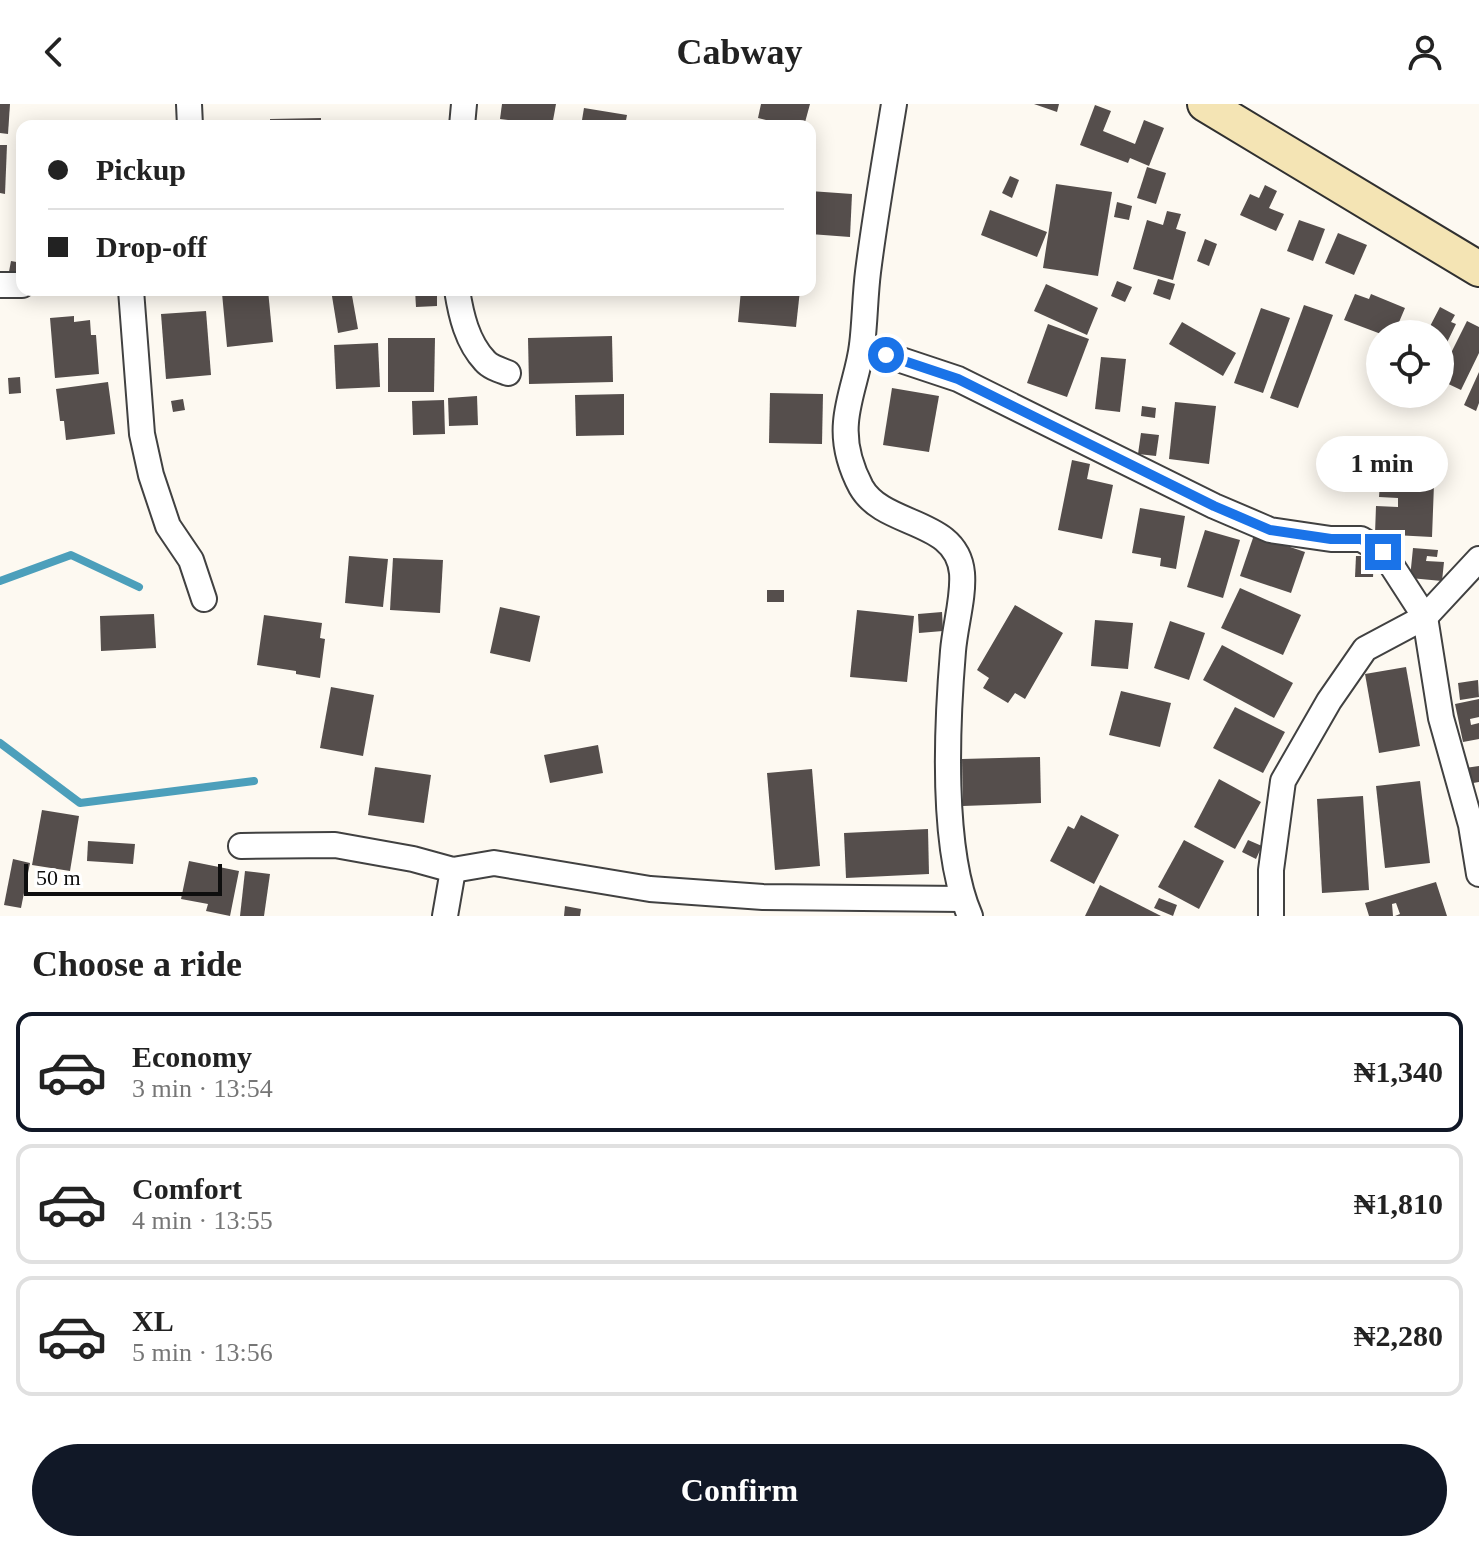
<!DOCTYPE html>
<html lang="en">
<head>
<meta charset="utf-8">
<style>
	body { margin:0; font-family:Georgia,serif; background:#f6f6f6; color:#222; height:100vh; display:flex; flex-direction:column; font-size:30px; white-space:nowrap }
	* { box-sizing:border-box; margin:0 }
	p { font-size:26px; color:#767676 }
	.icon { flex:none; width:44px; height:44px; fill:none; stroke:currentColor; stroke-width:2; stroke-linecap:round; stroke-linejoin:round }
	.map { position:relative; height:812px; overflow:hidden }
	.side { display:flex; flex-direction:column; background:#fff; flex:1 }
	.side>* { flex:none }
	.hud { position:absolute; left:16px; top:16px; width:800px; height:176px; border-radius:16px; box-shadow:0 4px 20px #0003; display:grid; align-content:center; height:176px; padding:0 32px; background:#fff }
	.tools { position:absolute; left:1366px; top:216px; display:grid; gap:16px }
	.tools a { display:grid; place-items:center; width:88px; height:88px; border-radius:50%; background:#fff; box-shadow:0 4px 20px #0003; font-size:40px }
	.scale { position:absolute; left:24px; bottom:20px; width:198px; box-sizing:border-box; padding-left:8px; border:4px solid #0e0e0e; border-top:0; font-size:22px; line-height:28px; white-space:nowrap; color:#0e0e0e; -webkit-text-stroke:6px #fff; paint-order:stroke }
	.end { position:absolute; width:36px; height:36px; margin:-18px; border:10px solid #1a73e8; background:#fff; box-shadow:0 0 0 4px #fff }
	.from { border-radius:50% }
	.bubble { position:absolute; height:56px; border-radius:28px; background:#fff; box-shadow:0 4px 20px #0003; font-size:26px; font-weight:600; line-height:56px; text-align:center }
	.hud b { display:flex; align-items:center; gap:28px; height:76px; font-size:30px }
	.hud b+b { border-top:2px solid #e0e0e0 }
	.hud i { width:20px; height:20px; background:#222 }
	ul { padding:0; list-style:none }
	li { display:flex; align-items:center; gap:24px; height:120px; margin:0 16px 12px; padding:0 16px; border:4px solid #e0e0e0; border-radius:16px }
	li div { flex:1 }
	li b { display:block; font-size:30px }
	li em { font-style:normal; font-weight:600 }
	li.selected { border-color:#111827 }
	li>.icon { width:72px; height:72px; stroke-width:1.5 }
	h2 { padding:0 32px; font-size:36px; line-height:96px }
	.action { display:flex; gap:16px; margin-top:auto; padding:16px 32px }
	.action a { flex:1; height:92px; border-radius:48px; background:#111827; color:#fff; font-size:32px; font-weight:600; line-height:92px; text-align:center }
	header { display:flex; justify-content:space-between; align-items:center; height:104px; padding:0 32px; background:#fff; font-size:36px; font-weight:600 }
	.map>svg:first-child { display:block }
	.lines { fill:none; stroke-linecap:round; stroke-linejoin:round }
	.stream { stroke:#4c9fbb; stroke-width:8 }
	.building { fill:#554e4c }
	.minor-casing { stroke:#414141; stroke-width:28 }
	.secondary-casing { stroke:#303030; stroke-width:38 }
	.minor { stroke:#fff; stroke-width:24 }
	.secondary { stroke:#f4e4b4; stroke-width:34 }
	.route { stroke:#1a73e8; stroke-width:10 }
</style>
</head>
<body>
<header><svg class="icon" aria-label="back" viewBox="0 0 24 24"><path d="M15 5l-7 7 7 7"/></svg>Cabway<svg class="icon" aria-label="person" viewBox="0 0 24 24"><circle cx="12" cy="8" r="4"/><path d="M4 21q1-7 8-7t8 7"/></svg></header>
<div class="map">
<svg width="1479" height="812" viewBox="0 0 1479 812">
	<rect width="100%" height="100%" fill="#fdf9f1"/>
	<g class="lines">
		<g class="stream">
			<path d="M0 477 71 451 139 483"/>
			<path d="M0 639 80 699 254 677"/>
		</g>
	</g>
	<g class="building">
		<path d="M0 0H10L8 30 0 29Z"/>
		<path d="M502 0H556L552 22 500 15Z"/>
		<path d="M761 0H810L804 22H790L758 14Z"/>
		<path d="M1034 0H1059L1057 8Z"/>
		<path d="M1095 1 1111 7 1103 27 1135 40 1144 16 1164 24 1149 62 1130 54 1128 59 1080 41Z"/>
		<path d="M584 4 627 11 625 22H581Z"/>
		<path d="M321 14V22H270V15Z"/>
		<path d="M0 41H7L5 90 0 89Z"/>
		<path d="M1147 63 1166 69 1156 100 1137 94Z"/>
		<path d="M1010 72 1019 76 1012 94 1002 89Z"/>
		<path d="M1056 80 1112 88 1098 172 1043 164Z"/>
		<path d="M1265 81 1277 87 1269 104 1284 110 1276 127 1240 111 1250 90 1259 94Z"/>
		<path d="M810 87 852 90 850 133 810 130Z"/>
		<path d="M1117 98 1132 102 1129 116 1114 113Z"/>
		<path d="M990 106 1047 128 1037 153 981 131Z"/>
		<path d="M1167 107 1181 110 1176 125 1186 128 1173 176 1133 165 1147 116 1163 121Z"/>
		<path d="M1299 116 1325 125 1313 157 1287 147Z"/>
		<path d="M1338 129 1367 141 1354 171 1325 159Z"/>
		<path d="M1205 135 1217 140 1209 162 1197 157Z"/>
		<path d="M11 157 22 159V175L8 173Z"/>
		<path d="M1158 175 1175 180 1170 196 1153 190Z"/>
		<path d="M1117 177 1132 183 1125 198 1111 192Z"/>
		<path d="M1046 180 1098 204 1087 231 1034 207Z"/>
		<path d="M268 186 273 238 227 243 222 189Z"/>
		<path d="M331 186H351L358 225 338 229Z"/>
		<path d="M415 186H437V202L416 203Z"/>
		<path d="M741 186H800L796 223 738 218Z"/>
		<path d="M1355 190 1369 195 1371 190 1405 204 1394 230H1381L1344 216Z"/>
		<path d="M1304 201 1333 211 1298 304 1270 294Z"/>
		<path d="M1440 203 1455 211 1451 218 1456 220 1440 253 1447 257 1467 217 1479 223V249L1461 286 1440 276V230H1426Z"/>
		<path d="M1261 204 1290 214 1263 289 1234 279Z"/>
		<path d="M206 207 211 271 166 275 161 210Z"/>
		<path d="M74 212V218L90 216 91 231H96L99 270 55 274 50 214Z"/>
		<path d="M1182 218 1236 249 1223 272 1169 240Z"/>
		<path d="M1048 220 1089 235 1067 293 1027 279Z"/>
		<path d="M612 232 613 278 529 280 528 234Z"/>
		<path d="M388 234H435L434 288H388Z"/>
		<path d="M378 239 380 283 336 285 334 241Z"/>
		<path d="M1101 253 1126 255 1120 308 1095 305Z"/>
		<path d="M1479 268V299L1476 307 1464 301Z"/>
		<path d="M20 273 21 289 9 290 8 274Z"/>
		<path d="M108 278 115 330 66 336 64 317H60L56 285Z"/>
		<path d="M892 284 939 292 929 348 883 341Z"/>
		<path d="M770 289 823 290 822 340 769 339Z"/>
		<path d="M624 290V331L576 332 575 291Z"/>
		<path d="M477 292 478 321 449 322 448 294Z"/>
		<path d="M183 295 185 306 173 308 171 297Z"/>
		<path d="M444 296 445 330 413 331 412 297Z"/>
		<path d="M1175 298 1216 302 1209 360 1169 355Z"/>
		<path d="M1142 302 1156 304 1155 314 1141 312Z"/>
		<path d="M1141 329 1159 331 1156 352 1138 350Z"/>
		<path d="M1072 356 1090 360 1087 375 1113 381 1102 435 1058 426Z"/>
		<path d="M1380 378 1434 380 1432 433 1375 430 1376 402 1398 403V394L1379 393Z"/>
		<path d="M1140 404 1185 412 1176 465 1160 462 1161 454 1132 449Z"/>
		<path d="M1205 426 1240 436 1223 494 1187 483Z"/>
		<path d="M1254 431 1305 448 1291 489 1240 472Z"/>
		<path d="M1413 444 1438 446 1437 453 1427 452 1426 457 1444 458 1442 477 1410 474Z"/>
		<path d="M349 452 388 455 383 503 345 499Z"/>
		<path d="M1356 452H1374L1373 473H1355Z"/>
		<path d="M393 454 443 456 440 509 390 506Z"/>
		<path d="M1240 484 1301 511 1283 551 1221 524Z"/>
		<rect x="767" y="486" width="17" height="12"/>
		<path d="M1015 501 1063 529 1025 595 1015 589 1008 599 983 584 989 574 977 566Z"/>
		<path d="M500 503 540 512 530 558 490 549Z"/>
		<path d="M857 506 914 512 907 578 850 573Z"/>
		<path d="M942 508 943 527 919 529 918 510Z"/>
		<path d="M154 510 156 544 101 547 100 512Z"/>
		<path d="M264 511 322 519 320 534 325 535 320 574 296 570V567L257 561Z"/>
		<path d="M1095 516 1133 519 1128 565 1091 562Z"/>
		<path d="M1170 517 1205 529 1189 576 1154 564Z"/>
		<path d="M1222 541 1293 579 1274 614 1203 576Z"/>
		<path d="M1406 563 1420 642 1379 649 1365 570Z"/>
		<path d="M1478 576 1479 593 1460 596 1458 579Z"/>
		<path d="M331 583 374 591 363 652 320 644Z"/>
		<path d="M1121 587 1171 599 1160 643 1109 631Z"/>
		<path d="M1479 595V613L1470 615 1471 621 1479 619V635L1463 638 1455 600Z"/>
		<path d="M1235 603 1285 628 1263 669 1213 644Z"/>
		<path d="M598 641 603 669 550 679 544 651Z"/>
		<path d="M1040 653 1041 699 963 702 962 655Z"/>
		<path d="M1479 662V678L1467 680 1465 664Z"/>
		<path d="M375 663 431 671 424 719 368 711Z"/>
		<path d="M812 665 820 762 775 766 767 669Z"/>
		<path d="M1219 675 1261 698 1235 745 1194 723Z"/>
		<path d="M1420 677 1430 759 1385 764 1376 682Z"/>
		<path d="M1363 692 1369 786 1322 789 1317 695Z"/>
		<path d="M42 706 79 712 70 767 32 761Z"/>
		<path d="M1081 711 1119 731 1094 780 1050 757 1068 722 1074 725Z"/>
		<path d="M928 725 929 770 846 774 844 729Z"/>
		<path d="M1184 736 1224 757 1199 805 1158 783Z"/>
		<path d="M1248 736 1262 742 1256 755 1242 748Z"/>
		<path d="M88 737 135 740 133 760 87 757Z"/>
		<path d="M13 755 30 759 21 804 4 801Z"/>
		<path d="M189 757 239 767 230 812 206 807 208 800 181 795Z"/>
		<path d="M245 767 270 770 264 812H240Z"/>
		<path d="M1436 778 1447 812H1395L1400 810 1396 799 1392 800 1393 812H1369L1365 799Z"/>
		<path d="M1100 781 1161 812H1085Z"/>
		<path d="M1159 794 1177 801 1173 812 1154 804Z"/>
		<path d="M565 802 581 805 580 812H564Z"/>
	</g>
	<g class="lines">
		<defs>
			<g id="minor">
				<path d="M189 0 190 22"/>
				<path d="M894 0C885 56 875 112 868 168 865 192 865 217 862 241 859 267 848 292 846 318 844 340 851 364 861 383 884 424 957 414 962 469 964 493 955 522 953 547 947 619 941 746 970 812"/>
				<path d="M462 22 464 0"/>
				<path d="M0 181H22"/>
				<path d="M131 186 142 330 151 371 168 422 191 456 204 495"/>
				<path d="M457 186C461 211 467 238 485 257 490 263 500 266 508 269"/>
				<path d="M862 243 958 275 1214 402 1270 426 1331 435H1361L1383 448 1425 513 1441 614 1471 721 1479 770"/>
				<path d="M241 742 335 741 413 755 453 766 494 759 650 785 763 793 962 795"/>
				<path d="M445 812 453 766"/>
				<path d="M1271 812V766L1283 677 1329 597 1365 545 1425 513 1479 455"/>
			</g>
			<path id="secondary" d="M1205 0 1479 165"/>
		</defs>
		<use href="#minor" class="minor-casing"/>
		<use href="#secondary" class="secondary-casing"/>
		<use href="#minor" class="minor"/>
		<use href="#secondary" class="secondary"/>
	</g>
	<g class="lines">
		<path class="route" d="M886 251 958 275 1214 402 1270 426 1331 435H1361L1383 448"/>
	</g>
</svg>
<div class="tools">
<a><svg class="icon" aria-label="locate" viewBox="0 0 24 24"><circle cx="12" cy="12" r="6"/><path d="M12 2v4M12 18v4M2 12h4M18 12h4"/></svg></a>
</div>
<div class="scale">50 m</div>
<i class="end from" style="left:886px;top:251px"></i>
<i class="end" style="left:1383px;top:448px"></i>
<div class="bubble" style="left:1316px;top:332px;width:132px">1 min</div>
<div class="hud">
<b><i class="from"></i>Pickup</b>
<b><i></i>Drop-off</b>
</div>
</div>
<section class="side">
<h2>Choose a ride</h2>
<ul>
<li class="selected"><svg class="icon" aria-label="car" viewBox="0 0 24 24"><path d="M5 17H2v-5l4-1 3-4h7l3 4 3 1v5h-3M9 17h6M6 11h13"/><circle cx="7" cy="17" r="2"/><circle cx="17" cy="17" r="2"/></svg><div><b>Economy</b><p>3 min · 13:54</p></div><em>₦1,340</em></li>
<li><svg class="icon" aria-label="car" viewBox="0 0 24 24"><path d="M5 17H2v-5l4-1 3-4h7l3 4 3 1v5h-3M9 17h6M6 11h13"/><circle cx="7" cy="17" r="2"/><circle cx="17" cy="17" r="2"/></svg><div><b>Comfort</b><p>4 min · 13:55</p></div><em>₦1,810</em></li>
<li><svg class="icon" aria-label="car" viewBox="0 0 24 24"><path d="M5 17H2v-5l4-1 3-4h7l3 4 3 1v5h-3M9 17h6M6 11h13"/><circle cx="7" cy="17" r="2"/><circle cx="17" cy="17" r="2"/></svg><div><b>XL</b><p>5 min · 13:56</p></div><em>₦2,280</em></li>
</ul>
<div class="action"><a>Confirm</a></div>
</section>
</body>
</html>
